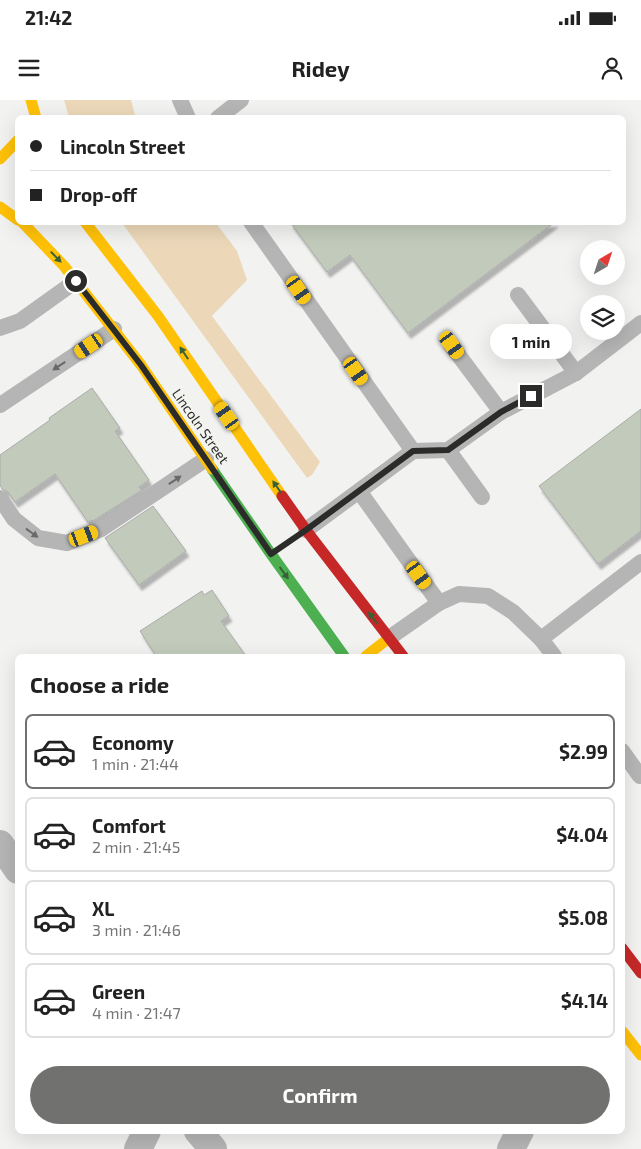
<!DOCTYPE html>
<html lang="en">
<head>
<meta charset="utf-8">
<style>
	body { margin:0; font-family:"Exo 2",sans-serif; background:#f6f6f6; color:#222; height:100vh; display:flex; flex-direction:column; font-size:19px; white-space:nowrap }
	* { box-sizing:border-box; margin:0 }
	p { font-size:16px; color:#767676 }
	.icon { flex:none; width:28px; height:28px; fill:none; stroke:currentColor; stroke-width:2; stroke-linecap:round; stroke-linejoin:round }
	.map { position:relative; flex:1; overflow:hidden }
	.side { position:absolute; left:15px; top:554px; width:610px; height:480px; display:flex; flex-direction:column; background:#fff; border-radius:8px; box-shadow:0 5px 20px #0002 }
	.side>* { flex:none }
	.guide { position:absolute; left:15px; top:15px; width:611px; height:110px; border-radius:8px; box-shadow:0 5px 20px #0002; display:grid; align-content:center; height:110px; padding:0 15px; background:#fff }
	.needle { width:32px; rotate:39deg }
	.tools { position:absolute; left:580px; top:140px; display:grid; gap:10px }
	.tools a { display:grid; place-items:center; width:45px; height:45px; border-radius:50%; background:#fff; box-shadow:0 5px 20px #0002; font-size:25px }
	.end { position:absolute; width:22px; height:22px; margin:-11px; border:6px solid #2b2b2a; background:#fff; box-shadow:0 0 0 2px #fff }
	.from { border-radius:50% }
	.bubble { position:absolute; height:35px; border-radius:18px; background:#fff; box-shadow:0 5px 20px #0002; font-size:16px; font-weight:700; line-height:35px; text-align:center }
	.car { position:absolute; width:15px; height:30px; margin:-15px -8px; border-radius:6px; box-shadow:0 0 4px 1px #0007; background:linear-gradient(#f5c518 24%,#345 0 40%,#f5c518 0 76%,#345 0 86%,#f5c518 0) }
	.guide b { display:flex; align-items:center; gap:18px; height:48px; font-size:19px }
	.guide b+b { border-top:1px solid #e0e0e0 }
	.guide i { width:12px; height:12px; background:#222 }
	ul { padding:0; list-style:none }
	li { display:flex; align-items:center; gap:15px; height:75px; margin:0 10px 8px; padding:0 5px; border:2px solid #e0e0e0; border-radius:8px }
	li div { flex:1 }
	li b { display:block; font-size:19px }
	li em { font-style:normal; font-weight:700 }
	li.active { border-color:#717170 }
	li>.icon { width:45px; height:45px; stroke-width:1.5 }
	h2 { padding:0 15px; font-size:22px; line-height:60px }
	.action { display:flex; gap:10px; margin-top:auto; padding:10px 15px }
	.action a { flex:1; height:58px; border-radius:30px; background:#717170; color:#fff; font-size:20px; font-weight:700; line-height:58px; text-align:center }
	.status { display:flex; justify-content:space-between; align-items:center; height:35px; padding:0 25px; background:#fff; direction:ltr }
	.status svg { height:14px; fill:currentColor }
	header { display:flex; justify-content:space-between; align-items:center; height:65px; padding:0 15px; background:#fff; font-size:22px; font-weight:700 }
	.map>svg:first-child { display:block }
	.green { fill:#ecd8b9 }
	.building { fill:#c2cbbb; stroke:#aaabaa; filter:url(#shadow) }
	.lines { fill:none; stroke-linecap:round; stroke-linejoin:round }
	.lane { stroke:#b5b5b5; stroke-width:16 }
	.street { stroke:#b5b5b5; stroke-width:28 }
	.fast { stroke:#4caf50; stroke-width:11 }
	.slow { stroke:#ffc107; stroke-width:11 }
	.jam { stroke:#c62828; stroke-width:11 }
	.oneway { fill:#386039 }
	.oneway2 { fill:#696969 }
	.route { stroke:#2b2b2a; stroke-width:6 }
	.labels { text-anchor:middle; dominant-baseline:central; stroke-width:4; stroke-linejoin:round; paint-order:stroke }
	.street-label { font-size:14px; fill:#2b2b2a; stroke:#f3f4f0 }
</style>
</head>
<body>
<div class="status"><b>21:42</b><svg viewBox="0 0 49 12"><path d="M0 12V9h3v3zM5 12V6h3v6zM10 12V3h3v9zM15 12V0h3v12zM26 1h20v11H26zM47 4h2v5h-2z"/></svg></div>
<header><svg class="icon" aria-label="menu" viewBox="0 0 24 24"><path d="M4 6h16M4 12h16M4 18h16"/></svg>Ridey<svg class="icon" aria-label="person" viewBox="0 0 24 24"><circle cx="12" cy="8" r="4"/><path d="M4 21q1-7 8-7t8 7"/></svg></header>
<div class="map">
<svg width="641" height="1049" viewBox="0 0 641 1049">
	<defs>
		<filter id="shadow"><feDropShadow dx="3" dy="5.5" stdDeviation="1" flood-color="#0004"/></filter>
	</defs>
	<rect width="100%" height="100%" fill="#f2f3f1"/>
	<g class="green">
		<path d="M64 0H131L135 15 137 17H69Z"/>
		<path d="M122 123H216L237 151 247 180 212 216 320 362 312 375 307 378Z"/>
	</g>
	<g class="building">
		<path d="M290 122H555L408 233 350 155 327 172Z"/>
		<path d="M92 288 120 328 115 331 149 380 139 387 142 390 93 421 92 420 88 422 55 374 15 402 8 392 2 389 0 385V355L50 320 49 318Z"/>
		<path d="M641 309V431L598 464 539 386Z"/>
		<path d="M153 406 186 451 139 485 105 438Z"/>
		<path d="M212 490 229 516 221 521 246 556H156L140 531 202 491 204 495Z"/>
	</g>
	<g class="lines">
		<g class="lane">
			<path d="M180 0 188 18"/>
			<path d="M218 18 241 0"/>
			<path d="M251 122 413 351"/>
			<path d="M518 195 576 273"/>
			<path d="M0 228 20 221 76 181"/>
			<path d="M451 245 501 312"/>
			<path d="M0 305 114 229"/>
			<path d="M448 350 482 397"/>
			<path d="M359 391 413 351 448 350 501 312 576 273 641 223"/>
			<path d="M0 398 14 419 38 438 67 443 101 429 206 359"/>
			<path d="M306 430 359 391 439 503"/>
			<path d="M389 538 439 503 459 494 488 496 513 512 541 539 641 462"/>
			<path d="M541 539 554 556"/>
			<path d="M622 651 640 676"/>
		</g>
		<g class="street">
			<path d="M0 744 18 770"/>
			<path d="M198 1031 213 1049"/>
			<path d="M138 1049 147 1031"/>
			<path d="M511 1049 520 1031"/>
		</g>
		<path class="fast" d="M212 369 271 454 344 556"/>
		<g class="slow">
			<path d="M31 0 36 18"/>
			<path d="M0 59 18 40"/>
			<path d="M0 107 18 120"/>
			<path d="M22 122 64 166 141 265 212 369"/>
			<path d="M85 122 158 216 282 396"/>
			<path d="M366 556 389 538"/>
			<path d="M622 931 641 955"/>
		</g>
		<g class="jam">
			<path d="M282 396 306 430 403 556"/>
			<path d="M622 848 641 873"/>
		</g>
	</g>
	<defs><path id="oneway-solid" d="M-6-.8H1V-3.2L6.5 0L1 3.2V.8H-6Z" transform="scale(1.25)"/></defs>
	<g class="oneway">
		<use href="#oneway-solid" transform="translate(56 157) rotate(46)"/>
		<use href="#oneway-solid" transform="translate(184 253) rotate(-124)"/>
		<use href="#oneway-solid" transform="translate(277 387) rotate(-125)"/>
		<use href="#oneway-solid" transform="translate(284 473) rotate(54)"/>
		<use href="#oneway-solid" transform="translate(373 518) rotate(-128)"/>
	</g>
	<g class="oneway2">
		<use href="#oneway-solid" transform="translate(59 266) rotate(147)"/>
		<use href="#oneway-solid" transform="translate(175 380) rotate(-34)"/>
		<use href="#oneway-solid" transform="translate(32 433) rotate(36)"/>
	</g>
	<g class="lines">
		<path class="route" d="M76 181 141 265 271 454 306 430 413 351 448 350 501 312 531 296"/>
	</g>
	<g class="labels">
		<g class="street-label">
			<text transform="translate(201 326) rotate(55)">Lincoln Street</text>
		</g>
	</g>
</svg>
<div class="tools">
<a><svg class="needle" viewBox="-14 -14 28 28"><path d="M0-13l5 13h-10z" fill="#e53935"/><path d="M0 13l5-13h-10z" fill="#767676"/></svg></a>
<a><svg class="icon" aria-label="layers" viewBox="0 0 24 24"><path d="M12 4l9 5-9 5-9-5zM3 14l9 5 9-5"/></svg></a>
</div>
<i class="end from" style="left:76px;top:181px"></i>
<i class="end" style="left:531px;top:296px"></i>
<div class="bubble" style="left:490px;top:224px;width:82px">1 min</div>
<i class="car" style="left:299px;top:190px;rotate:145deg"></i>
<i class="car" style="left:452px;top:245px;rotate:144deg"></i>
<i class="car" style="left:89px;top:246px;rotate:236deg"></i>
<i class="car" style="left:356px;top:271px;rotate:145deg"></i>
<i class="car" style="left:227px;top:316px;rotate:325deg"></i>
<i class="car" style="left:84px;top:436px;rotate:69deg"></i>
<i class="car" style="left:419px;top:475px;rotate:144deg"></i>
<div class="guide">
<b><i class="from"></i>Lincoln Street</b>
<b><i></i>Drop-off</b>
</div>
<section class="side">
<h2>Choose a ride</h2>
<ul>
<li class="active"><svg class="icon" aria-label="car" viewBox="0 0 24 24"><path d="M5 17H2v-5l4-1 3-4h7l3 4 3 1v5h-3M9 17h6M6 11h13"/><circle cx="7" cy="17" r="2"/><circle cx="17" cy="17" r="2"/></svg><div><b>Economy</b><p>1 min · 21:44</p></div><em>$2.99</em></li>
<li><svg class="icon" aria-label="car" viewBox="0 0 24 24"><path d="M5 17H2v-5l4-1 3-4h7l3 4 3 1v5h-3M9 17h6M6 11h13"/><circle cx="7" cy="17" r="2"/><circle cx="17" cy="17" r="2"/></svg><div><b>Comfort</b><p>2 min · 21:45</p></div><em>$4.04</em></li>
<li><svg class="icon" aria-label="car" viewBox="0 0 24 24"><path d="M5 17H2v-5l4-1 3-4h7l3 4 3 1v5h-3M9 17h6M6 11h13"/><circle cx="7" cy="17" r="2"/><circle cx="17" cy="17" r="2"/></svg><div><b>XL</b><p>3 min · 21:46</p></div><em>$5.08</em></li>
<li><svg class="icon" aria-label="car" viewBox="0 0 24 24"><path d="M5 17H2v-5l4-1 3-4h7l3 4 3 1v5h-3M9 17h6M6 11h13"/><circle cx="7" cy="17" r="2"/><circle cx="17" cy="17" r="2"/></svg><div><b>Green</b><p>4 min · 21:47</p></div><em>$4.14</em></li>
</ul>
<div class="action"><a>Confirm</a></div>
</section>
</div>
</body>
</html>
